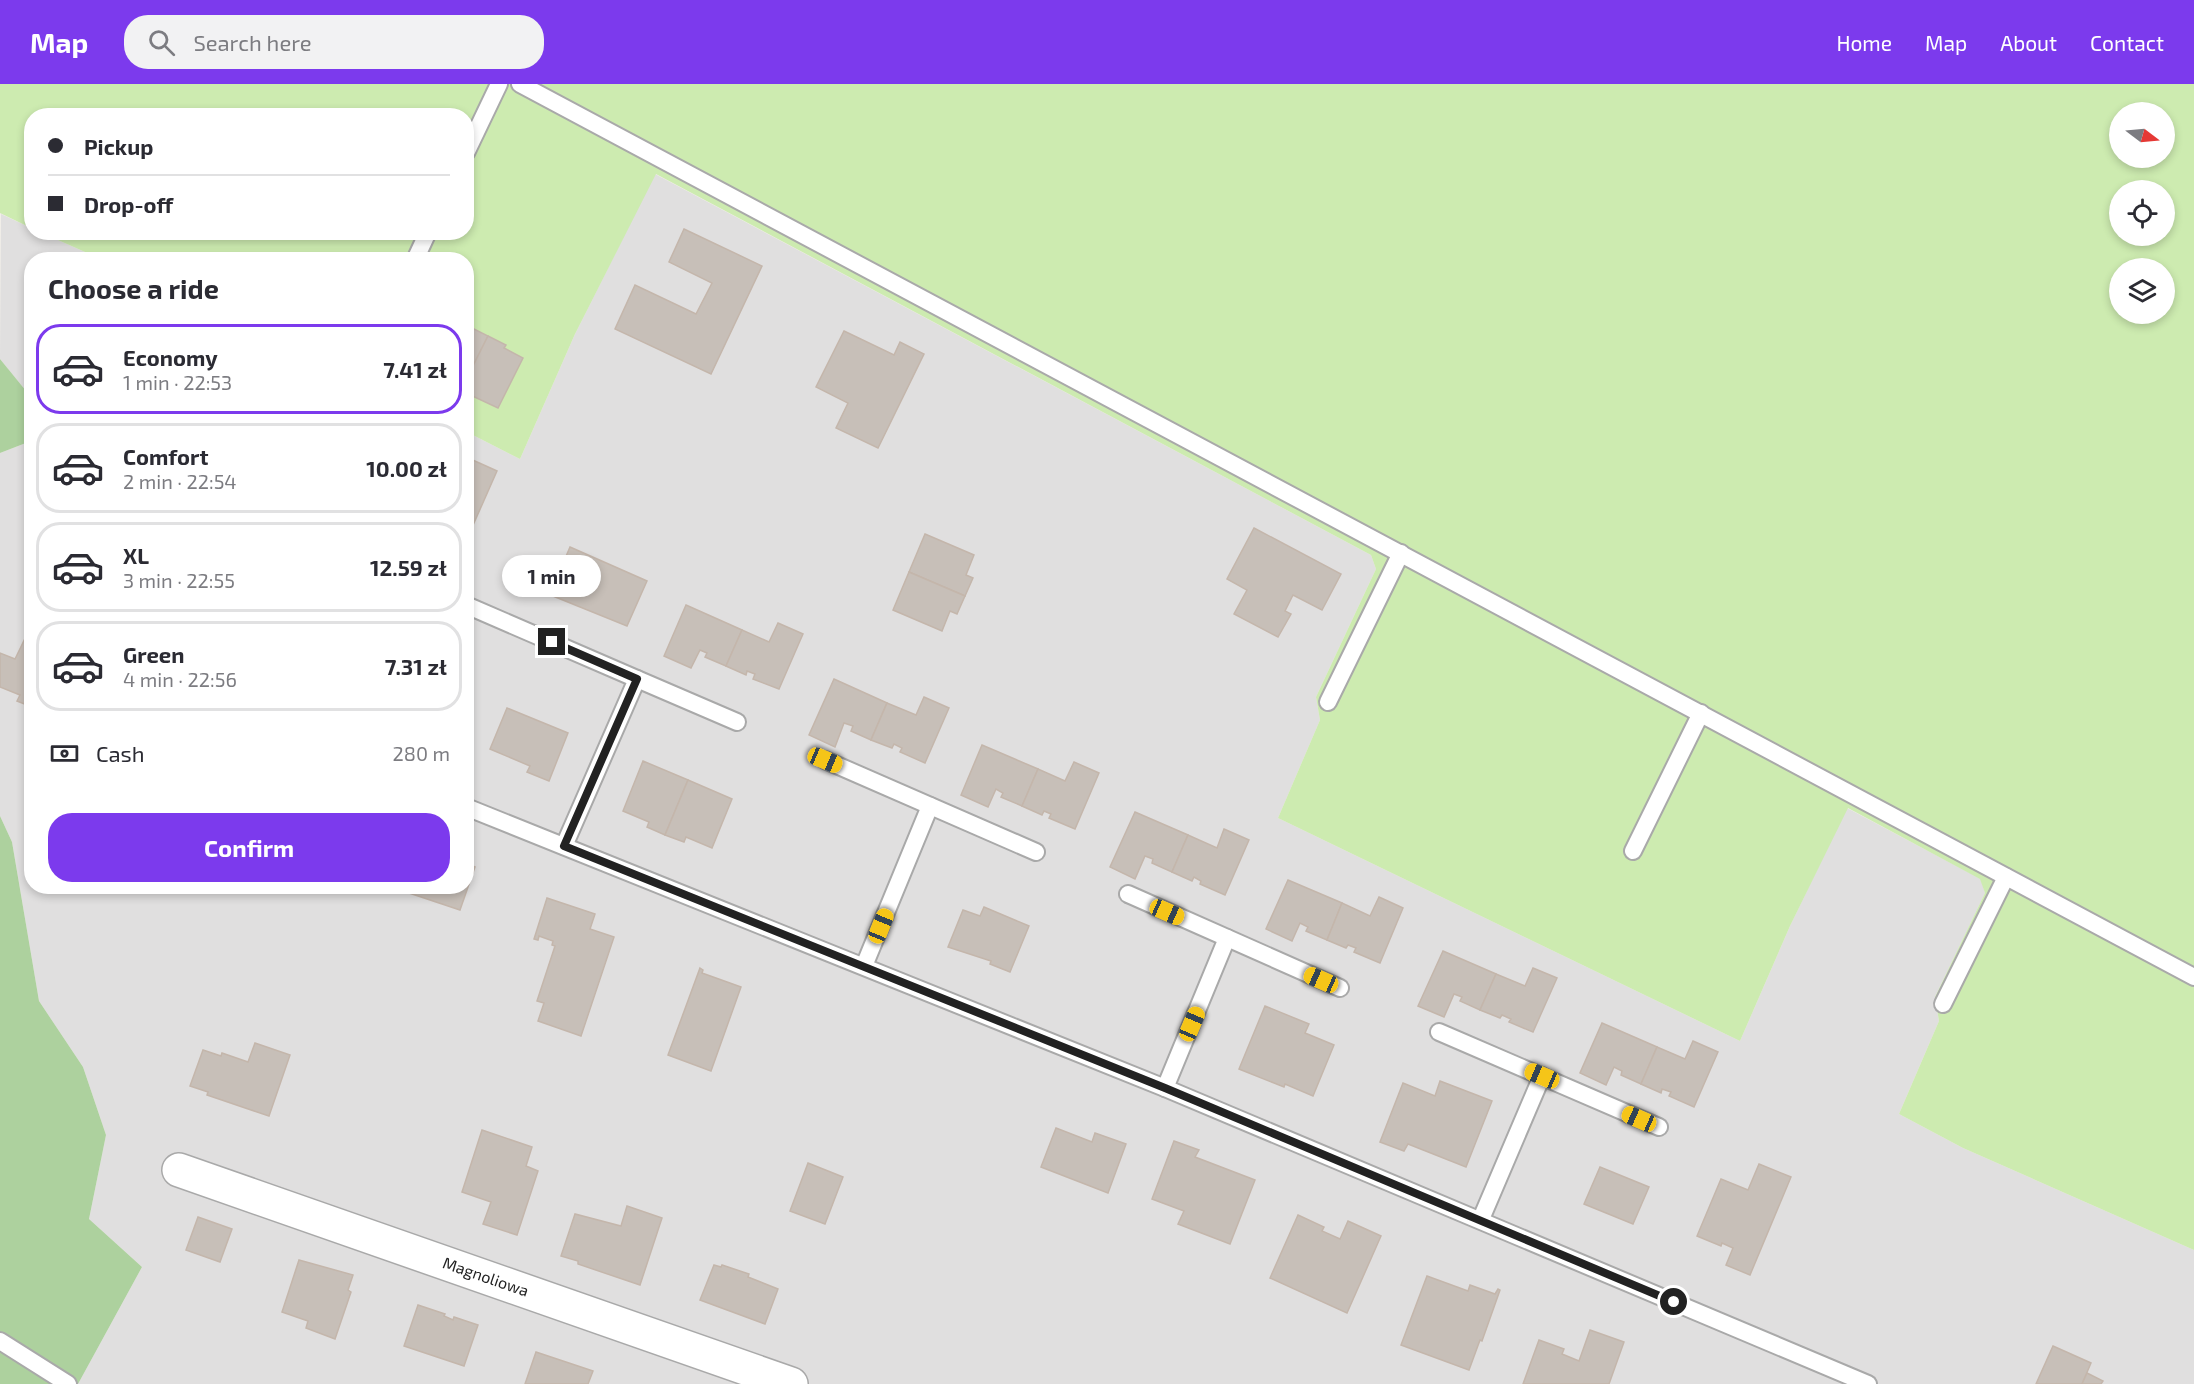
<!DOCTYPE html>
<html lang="en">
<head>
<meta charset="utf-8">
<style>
	body { margin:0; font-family:"Exo 2",sans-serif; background:#f2f2f3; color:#2b2b33; height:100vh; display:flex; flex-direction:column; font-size:22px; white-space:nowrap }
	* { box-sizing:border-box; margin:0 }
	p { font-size:20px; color:#7c7c81 }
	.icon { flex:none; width:33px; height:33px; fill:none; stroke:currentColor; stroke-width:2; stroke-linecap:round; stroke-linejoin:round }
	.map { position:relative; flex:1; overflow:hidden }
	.details { position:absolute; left:24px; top:168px; width:450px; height:642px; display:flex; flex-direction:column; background:#fff; border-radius:24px; box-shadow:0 3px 9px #0003 }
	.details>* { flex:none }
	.top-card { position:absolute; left:24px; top:24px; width:450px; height:132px; border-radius:24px; box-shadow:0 3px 9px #0003; display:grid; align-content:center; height:132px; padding:0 24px; background:#fff }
	.needle { width:39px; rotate:106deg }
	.buttons { position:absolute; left:2109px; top:18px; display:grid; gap:12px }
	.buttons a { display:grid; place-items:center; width:66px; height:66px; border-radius:50%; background:#fff; box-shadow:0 3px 9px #0003; font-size:30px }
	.end { position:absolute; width:27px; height:27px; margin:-14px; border:8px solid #222; background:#fff; box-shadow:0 0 0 3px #fff }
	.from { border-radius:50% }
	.bubble { position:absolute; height:42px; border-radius:21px; background:#fff; box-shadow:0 3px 9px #0003; font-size:20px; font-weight:700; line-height:42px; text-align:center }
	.car { position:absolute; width:18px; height:36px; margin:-18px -9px; border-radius:8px; box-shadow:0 0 4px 2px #0007; background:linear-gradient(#f5c518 24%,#345 0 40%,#f5c518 0 76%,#345 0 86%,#f5c518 0) }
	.top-card b { display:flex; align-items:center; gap:21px; height:57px; font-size:22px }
	.top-card b+b { border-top:2px solid #e1e1e2 }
	.top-card i { width:15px; height:15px; background:#2b2b33 }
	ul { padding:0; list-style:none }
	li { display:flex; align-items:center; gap:18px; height:90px; margin:0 12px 9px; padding:0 12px; border:3px solid #e1e1e2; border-radius:24px }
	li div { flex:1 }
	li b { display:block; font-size:22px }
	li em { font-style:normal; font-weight:700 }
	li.current { border-color:#7c3aed }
	li>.icon { width:54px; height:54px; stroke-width:1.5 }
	h2 { padding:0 24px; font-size:27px; line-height:72px }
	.pay { display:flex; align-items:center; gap:15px; height:66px; padding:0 24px; font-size:22px }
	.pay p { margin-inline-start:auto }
	.primary-button { display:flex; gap:12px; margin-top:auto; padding:12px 24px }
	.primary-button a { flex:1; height:69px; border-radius:24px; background:#7c3aed; color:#fff; font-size:24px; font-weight:700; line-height:69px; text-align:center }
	header { display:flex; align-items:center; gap:36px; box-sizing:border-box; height:84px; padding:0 30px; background:#7c3aed; color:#fff }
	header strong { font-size:28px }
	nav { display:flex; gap:33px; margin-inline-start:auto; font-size:21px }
	.search { width:420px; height:54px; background:#f2f2f3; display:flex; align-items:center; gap:15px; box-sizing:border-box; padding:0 21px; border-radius:24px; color:#7c7c81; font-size:22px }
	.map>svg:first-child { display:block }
	.residential { fill:#e0dfdf }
	.grass { fill:#cdebb0; fill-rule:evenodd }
	.forest { fill:#add19e }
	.building { fill:#c7bfb8; stroke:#c4b6ab; stroke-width:1.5 }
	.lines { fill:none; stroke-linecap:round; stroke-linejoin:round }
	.service-casing { stroke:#a9a9a9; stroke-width:20 }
	.minor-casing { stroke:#a9a9a9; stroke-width:36 }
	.service { stroke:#fff; stroke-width:16 }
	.minor { stroke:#fff; stroke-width:33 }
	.route { stroke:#222; stroke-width:8 }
	.labels { text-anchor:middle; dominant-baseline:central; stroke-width:6; stroke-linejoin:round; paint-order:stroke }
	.street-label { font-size:16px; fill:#222; stroke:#fff }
</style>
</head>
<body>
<header>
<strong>Map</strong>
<div class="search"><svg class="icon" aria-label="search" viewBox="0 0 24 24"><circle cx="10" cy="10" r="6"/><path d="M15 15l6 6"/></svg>Search here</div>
<nav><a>Home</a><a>Map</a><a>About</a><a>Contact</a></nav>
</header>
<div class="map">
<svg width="2194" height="1300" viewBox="0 0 2194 1300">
	<rect width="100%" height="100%" fill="#f2efe9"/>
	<g class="residential">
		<path d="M655 90 1371 471 1376 485 1316 613 1320 636 1278 734 1740 957 1790 842 1847 724 1981 795 1985 809 1935 913 1939 937 1899 1030 1963 1064 2194 1166V1300H78L142 1183 89 1135 106 1051 83 983 39 917 12 758 0 732V369L31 357 32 802H466L467 348 520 375 575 250Z"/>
		<path d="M1 130 31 144 32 148 42 149 101 175 32 176 31 313 0 275Z"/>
	</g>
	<path class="grass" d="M0 0H2194V1166L1963 1064 1899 1030 1939 937 1935 913 1985 809 1980 795 1848 724 1790 842 1740 957 1278 734 1320 636 1316 613 1376 485 1371 471 656 90 575 250 520 375 467 348 466 176 101 175 42 149 466 148V32H32L31 144 0 129ZM2120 28H2164V74H2120ZM2120 106H2164V152H2120ZM2120 184H2164V230H2120Z"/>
	<g class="forest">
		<path d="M0 275 31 313V357L0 369Z"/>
		<path d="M0 732 12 758 39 917 83 983 106 1051 89 1135 142 1183 78 1300H0Z"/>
	</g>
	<g class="building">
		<path d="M684 145 762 182 711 290 615 245 635 201 696 230 712 199 669 178Z"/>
		<path d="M470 243 488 252 466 296V247Z"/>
		<path d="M844 247 894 271 900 258 924 270 878 364 836 344 848 319 816 303Z"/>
		<path d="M488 252 506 261 504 264 523 274 498 324 466 309V296Z"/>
		<path d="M466 373 497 387 466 457Z"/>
		<path d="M1254 444 1341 490 1322 526 1293 511 1285 527 1291 530 1278 553 1234 530 1247 506 1227 495Z"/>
		<path d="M925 450 974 471 966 491 973 494 965 512 909 488Z"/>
		<path d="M570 463 647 497 627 542 548 510 554 495 549 493 557 475 564 477Z"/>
		<path d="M909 488 965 512 957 530 950 527 942 547 893 526Z"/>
		<path d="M686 521 742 546 726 582 705 573 707 569 700 566 691 584 664 572Z"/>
		<path d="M778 539 803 550 779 605 753 595 755 590 747 587 746 591 726 582 742 546 769 558Z"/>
		<path d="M32 540V623L17 617 20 611 0 603V569L15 575Z"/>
		<path d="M834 595 887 619 871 656 851 647 853 642 844 639 835 663 809 651Z"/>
		<path d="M924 613 949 624 925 679 900 668 902 664 894 660 892 664 871 656 887 619 916 631Z"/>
		<path d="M507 624 568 649 549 697 527 688 530 682 490 665Z"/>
		<path d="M982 661 1038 685 1022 722 1001 713 1003 709 996 705 988 723 961 711Z"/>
		<path d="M643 677 688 696 665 751 647 743 649 738 623 727Z"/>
		<path d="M1074 678 1099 689 1075 745 1049 734 1051 730 1044 727 1042 731 1022 722 1038 685 1065 697Z"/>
		<path d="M688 696 732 715 712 764 686 753 684 758 665 751Z"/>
		<path d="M1135 728 1188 751 1172 788 1152 779 1153 775 1145 772 1135 795 1110 783Z"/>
		<path d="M1224 745 1249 756 1225 811 1200 800 1201 797 1194 793 1192 797 1172 788 1188 751 1217 764Z"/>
		<path d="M466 779 475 783 460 826 409 809 410 806 400 802H466Z"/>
		<path d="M1288 796 1342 819 1327 856 1306 847 1308 843 1300 839 1292 857 1266 845Z"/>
		<path d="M1379 813 1403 824 1380 879 1354 868 1356 864 1348 861 1346 864 1327 856 1342 819 1370 832Z"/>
		<path d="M547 814 595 830 590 845 614 853 581 952 538 937 544 919 537 917 555 862 552 861 553 857 539 852 538 856 534 855Z"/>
		<path d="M984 823 1029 842 1010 888 990 880 991 877 948 863 963 826 980 832Z"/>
		<path d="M1443 867 1496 890 1480 926 1460 917 1462 913 1454 910 1444 933 1418 922Z"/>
		<path d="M700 884 703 886 702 889 741 903 711 987 668 971Z"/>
		<path d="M1533 884 1557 894 1533 948 1509 938 1511 935 1502 931 1500 934 1480 926 1496 890 1525 902Z"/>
		<path d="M1265 922 1309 940 1305 949 1334 961 1313 1012 1285 1000 1284 1003 1239 985Z"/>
		<path d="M1602 939 1657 963 1641 1000 1621 991 1622 987 1614 983 1606 1001 1580 989Z"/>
		<path d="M1693 957 1718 968 1694 1023 1669 1012 1671 1008 1662 1005 1661 1009 1641 1000 1657 963 1685 975Z"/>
		<path d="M255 959 290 971 269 1032 207 1011 208 1008 190 1002 203 966 221 972 222 969 248 978Z"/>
		<path d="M1440 997 1492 1017 1466 1083 1408 1060 1404 1067 1380 1058 1403 999 1435 1012Z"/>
		<path d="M1056 1044 1092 1058 1095 1049 1126 1060 1108 1109 1041 1083Z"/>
		<path d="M482 1046 532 1063 526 1082 538 1087 517 1151 483 1140 491 1118 462 1108Z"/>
		<path d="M1174 1057 1199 1066 1195 1073 1255 1096 1230 1160 1178 1140 1184 1127 1152 1115Z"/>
		<path d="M808 1079 843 1093 825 1140 790 1127Z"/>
		<path d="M1759 1080 1791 1093 1750 1191 1726 1181 1733 1164 1722 1159 1721 1162 1697 1152 1721 1095 1748 1106Z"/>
		<path d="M1600 1083 1649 1103 1633 1140 1584 1120Z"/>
		<path d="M627 1122 662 1134 640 1201 578 1180V1177L561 1172 575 1130 621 1142Z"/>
		<path d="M1298 1131 1324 1143 1322 1147 1340 1155 1348 1137 1381 1152 1347 1229 1270 1194Z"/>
		<path d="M198 1133 232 1145 220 1178 186 1166Z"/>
		<path d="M299 1176 353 1191 348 1206 351 1208 335 1255 306 1244 308 1237 282 1228Z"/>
		<path d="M714 1181 721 1183 722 1181 749 1190 748 1193 778 1205 765 1240 700 1216Z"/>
		<path d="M1427 1192 1468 1207 1470 1201 1495 1210 1498 1205 1500 1206 1482 1257 1480 1256 1469 1286 1401 1261Z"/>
		<path d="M418 1221 445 1230 444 1232 453 1236 454 1233 478 1241 464 1282 404 1262Z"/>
		<path d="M1590 1246 1624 1258 1609 1300H1523L1539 1256 1564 1265 1562 1270 1579 1277Z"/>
		<path d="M2053 1262 2091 1279 2082 1300H2036Z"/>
		<path d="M536 1268 593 1287 588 1300H525Z"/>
		<path d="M2087 1289 2103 1297 2101 1300H2082Z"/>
	</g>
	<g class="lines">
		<defs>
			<g id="service">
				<path d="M520 0 2194 893"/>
				<path d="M466 69 499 0"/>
				<path d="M415 176 428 148"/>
				<path d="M466 521 637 595 564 762"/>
				<path d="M637 595 737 638"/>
				<path d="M1328 618 1401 469"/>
				<path d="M825 676 1036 768"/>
				<path d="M466 723 1165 1004 1868 1300"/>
				<path d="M1633 767 1701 629"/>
				<path d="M1128 810 1340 904"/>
				<path d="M864 882 930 722"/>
				<path d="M1943 920 2006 793"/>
				<path d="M1439 948 1659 1043"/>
				<path d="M1165 1004 1227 854"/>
				<path d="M1481 1135 1542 992"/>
				<path d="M0 1257 68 1300"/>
			</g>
			<path id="minor" d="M179 1086 791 1300"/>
		</defs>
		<use href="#service" class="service-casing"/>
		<use href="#minor" class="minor-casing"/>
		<use href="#service" class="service"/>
		<use href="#minor" class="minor"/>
	</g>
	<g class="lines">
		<path class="route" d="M552 558 637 595 564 762 1165 1004 1674 1218"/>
	</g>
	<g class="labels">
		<g class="street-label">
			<text transform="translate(486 1192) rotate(19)">Magnoliowa</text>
		</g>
	</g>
</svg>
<div class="buttons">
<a><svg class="needle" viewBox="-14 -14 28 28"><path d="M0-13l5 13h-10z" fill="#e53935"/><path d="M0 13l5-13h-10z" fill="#7c7c81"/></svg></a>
<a><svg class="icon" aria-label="locate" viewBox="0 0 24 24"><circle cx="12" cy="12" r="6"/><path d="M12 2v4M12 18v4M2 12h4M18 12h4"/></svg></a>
<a><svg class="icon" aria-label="layers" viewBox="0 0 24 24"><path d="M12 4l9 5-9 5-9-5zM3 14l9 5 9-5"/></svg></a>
</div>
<i class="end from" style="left:1674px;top:1218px"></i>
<i class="end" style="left:552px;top:558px"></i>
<div class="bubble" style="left:502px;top:471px;width:99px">1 min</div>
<i class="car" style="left:825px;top:676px;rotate:113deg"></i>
<i class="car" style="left:1167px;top:828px;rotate:114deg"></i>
<i class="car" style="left:881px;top:842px;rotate:22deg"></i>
<i class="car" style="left:1321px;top:896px;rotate:294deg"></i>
<i class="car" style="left:1192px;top:940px;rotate:23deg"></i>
<i class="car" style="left:1542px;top:992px;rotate:293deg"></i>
<i class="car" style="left:1639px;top:1035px;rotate:294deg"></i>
<div class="top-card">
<b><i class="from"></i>Pickup</b>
<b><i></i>Drop-off</b>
</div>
<section class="details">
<h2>Choose a ride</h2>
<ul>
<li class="current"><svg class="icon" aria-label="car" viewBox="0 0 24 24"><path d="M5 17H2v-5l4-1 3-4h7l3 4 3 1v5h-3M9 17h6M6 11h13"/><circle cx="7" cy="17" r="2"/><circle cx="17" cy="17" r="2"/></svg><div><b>Economy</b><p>1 min · 22:53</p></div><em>7.41 zł</em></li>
<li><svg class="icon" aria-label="car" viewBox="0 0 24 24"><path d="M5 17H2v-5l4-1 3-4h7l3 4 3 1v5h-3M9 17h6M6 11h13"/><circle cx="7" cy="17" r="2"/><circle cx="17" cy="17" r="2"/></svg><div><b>Comfort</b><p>2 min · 22:54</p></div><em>10.00 zł</em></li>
<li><svg class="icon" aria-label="car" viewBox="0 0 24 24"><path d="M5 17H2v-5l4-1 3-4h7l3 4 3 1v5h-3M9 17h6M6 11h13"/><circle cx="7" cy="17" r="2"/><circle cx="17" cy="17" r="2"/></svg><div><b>XL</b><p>3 min · 22:55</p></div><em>12.59 zł</em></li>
<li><svg class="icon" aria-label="car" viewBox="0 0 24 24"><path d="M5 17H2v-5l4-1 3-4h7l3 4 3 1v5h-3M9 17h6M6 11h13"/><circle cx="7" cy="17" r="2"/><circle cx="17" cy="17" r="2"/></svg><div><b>Green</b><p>4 min · 22:56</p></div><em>7.31 zł</em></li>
</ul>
<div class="pay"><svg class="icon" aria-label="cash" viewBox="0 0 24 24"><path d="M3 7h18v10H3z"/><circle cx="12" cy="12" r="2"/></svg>Cash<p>280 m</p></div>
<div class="primary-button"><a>Confirm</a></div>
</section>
</div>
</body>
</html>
